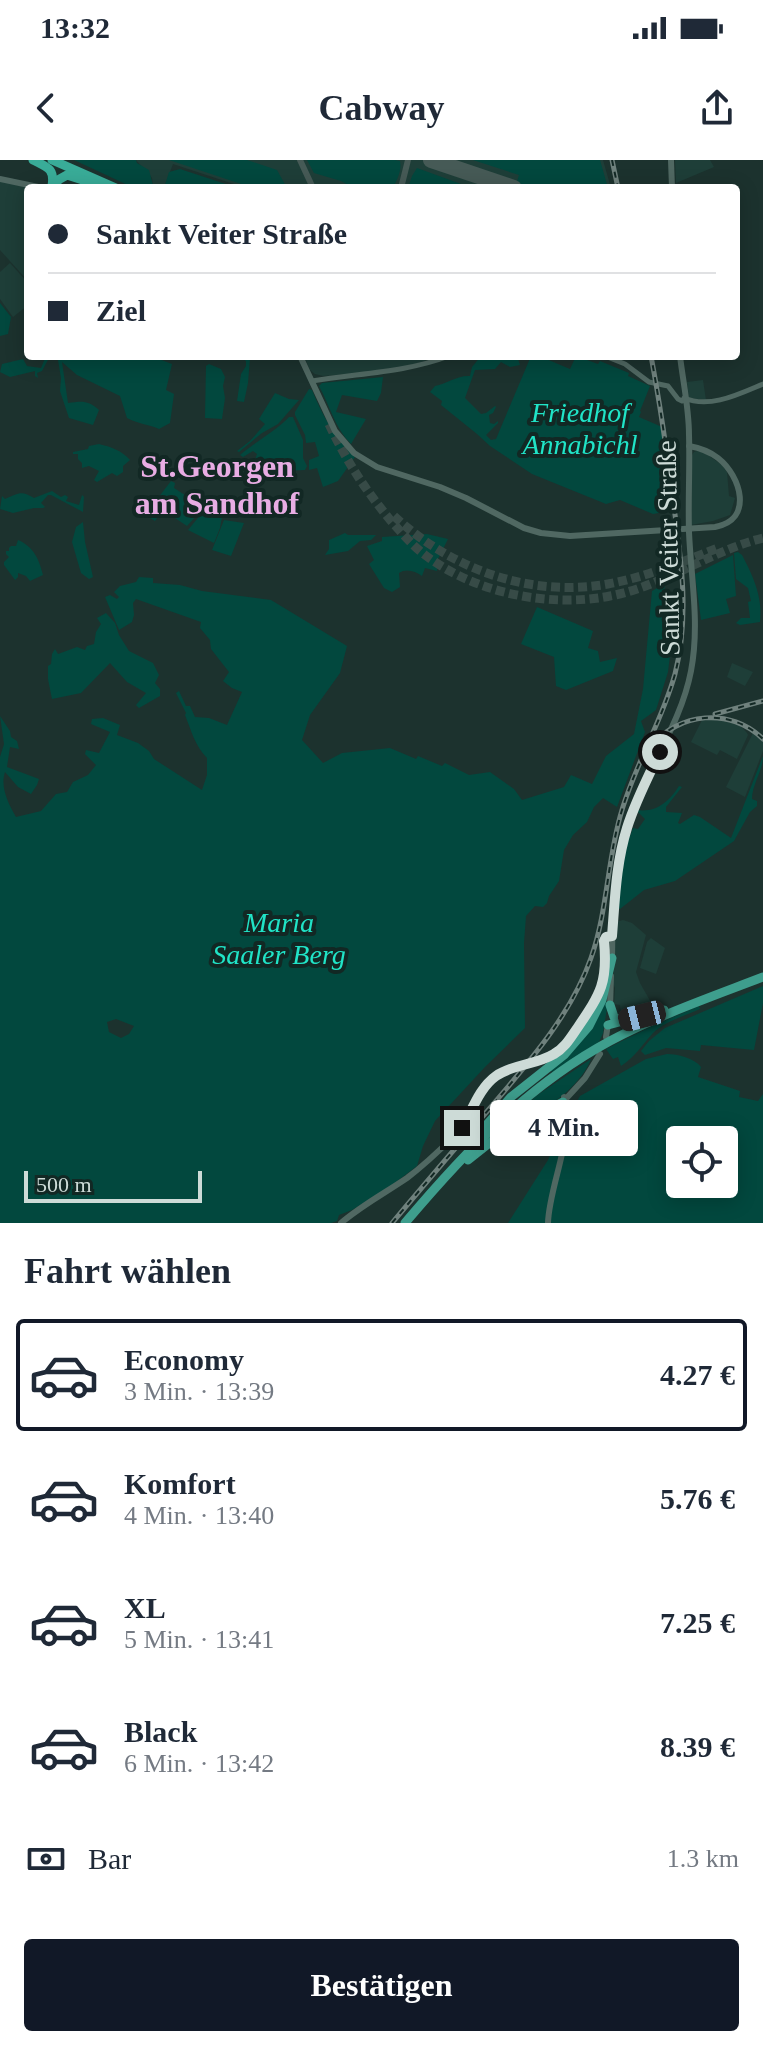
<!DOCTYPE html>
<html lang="de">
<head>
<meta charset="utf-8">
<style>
	body { margin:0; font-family:"Times New Roman",serif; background:#f6f6f7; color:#1f2937; height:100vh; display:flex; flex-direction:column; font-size:30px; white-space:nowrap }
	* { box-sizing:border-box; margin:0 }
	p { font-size:26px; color:#747a83 }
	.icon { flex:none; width:44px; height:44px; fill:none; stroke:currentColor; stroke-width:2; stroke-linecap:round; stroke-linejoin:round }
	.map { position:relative; height:1063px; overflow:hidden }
	.details { display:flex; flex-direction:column; background:#fff; flex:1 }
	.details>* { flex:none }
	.guide { position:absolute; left:24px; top:24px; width:716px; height:176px; border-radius:8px; box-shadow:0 4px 20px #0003; display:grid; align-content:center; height:176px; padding:0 24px; background:#fff }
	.controls { position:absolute; left:666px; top:966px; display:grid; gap:16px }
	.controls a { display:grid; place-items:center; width:72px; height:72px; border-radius:8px; background:#fff; box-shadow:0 4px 20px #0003; font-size:40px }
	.scale { position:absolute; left:24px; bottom:20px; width:178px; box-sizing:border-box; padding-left:8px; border:4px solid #cddbd7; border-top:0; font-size:22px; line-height:28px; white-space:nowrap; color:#cddbd7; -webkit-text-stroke:6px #122824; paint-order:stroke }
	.end { position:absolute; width:36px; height:36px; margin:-18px; border:10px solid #cddbd7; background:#111; box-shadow:0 0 0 4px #111 }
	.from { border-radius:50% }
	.bubble { position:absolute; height:56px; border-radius:8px; background:#fff; box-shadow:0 4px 20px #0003; font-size:26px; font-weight:700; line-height:56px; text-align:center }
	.car { position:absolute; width:24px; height:48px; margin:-24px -12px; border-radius:10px; box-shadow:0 0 6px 2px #0007; background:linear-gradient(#222 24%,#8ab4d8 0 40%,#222 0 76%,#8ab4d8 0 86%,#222 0) }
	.guide b { display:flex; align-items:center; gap:28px; height:76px; font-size:30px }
	.guide b+b { border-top:2px solid #e0e1e3 }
	.guide i { width:20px; height:20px; background:#1f2937 }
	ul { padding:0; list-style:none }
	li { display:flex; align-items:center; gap:24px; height:112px; margin:0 16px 12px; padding:0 8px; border:4px solid transparent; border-radius:8px }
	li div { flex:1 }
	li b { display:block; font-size:30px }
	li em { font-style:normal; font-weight:700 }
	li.active { border-color:#111827 }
	li>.icon { width:72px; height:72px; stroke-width:1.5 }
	h2 { padding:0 24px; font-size:36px; line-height:96px }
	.pay { display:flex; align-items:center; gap:20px; height:88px; padding:0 24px; font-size:30px }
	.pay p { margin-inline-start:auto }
	.button { display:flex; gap:16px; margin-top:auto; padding:16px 24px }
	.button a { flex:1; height:92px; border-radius:8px; background:#111827; color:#fff; font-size:32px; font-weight:700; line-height:92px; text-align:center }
	.status { display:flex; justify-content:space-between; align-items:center; height:56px; padding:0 40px; background:#fff; direction:ltr }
	.status svg { height:22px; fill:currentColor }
	header { display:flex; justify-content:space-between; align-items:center; height:104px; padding:0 24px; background:#fff; font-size:36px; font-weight:700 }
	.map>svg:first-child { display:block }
	.built { fill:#1e3e38 }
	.green { fill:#02483e; fill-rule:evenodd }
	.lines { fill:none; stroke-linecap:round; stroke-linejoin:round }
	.taxiway { stroke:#465a56; stroke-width:6 }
	.runway { stroke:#465a56; stroke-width:16 }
	.motorway-tunnel { stroke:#374b47; stroke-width:9; stroke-dasharray:9 4.5; stroke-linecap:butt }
	.tertiary { stroke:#506862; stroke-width:5 }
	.secondary { stroke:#506862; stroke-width:6 }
	.trunk { stroke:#3e9e8d; stroke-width:9 }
	.motorway { stroke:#39ac98; stroke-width:9 }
	.rail-casing { stroke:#6f817d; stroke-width:5 }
	.rail { stroke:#122824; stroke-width:2; stroke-dasharray:6; stroke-linecap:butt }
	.route { stroke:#cddbd7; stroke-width:10 }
	.labels { text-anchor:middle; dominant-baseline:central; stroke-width:8; stroke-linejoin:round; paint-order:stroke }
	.park-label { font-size:28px; font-style:italic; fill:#20e4c7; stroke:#122824 }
	.street-label { font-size:28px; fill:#cddbd7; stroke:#122824 }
	.quarter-label { font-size:32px; font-weight:bold; fill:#e8ade4; stroke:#122824 }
</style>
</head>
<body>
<div class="status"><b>13:32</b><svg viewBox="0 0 49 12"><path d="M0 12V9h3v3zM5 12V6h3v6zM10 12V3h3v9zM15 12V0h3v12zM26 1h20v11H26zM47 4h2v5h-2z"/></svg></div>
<header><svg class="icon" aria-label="back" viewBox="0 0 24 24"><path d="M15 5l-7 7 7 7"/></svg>Cabway<svg class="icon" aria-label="share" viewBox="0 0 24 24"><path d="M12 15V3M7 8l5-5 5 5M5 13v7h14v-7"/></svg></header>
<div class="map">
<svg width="763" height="1063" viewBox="0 0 763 1063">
	<rect width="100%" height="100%" fill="#1c322e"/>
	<g class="built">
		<path d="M136 0H603L611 28H246L173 4 164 28H161L153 25 152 18Z"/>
		<path d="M675 0H710L714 7 676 23Z"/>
		<path d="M0 21 30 28H28V121L0 90Z"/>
		<path d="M10 103 28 123V145L13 157 0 139V112Z"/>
		<path d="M304 196H440L409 206 375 212 323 216 315 214 310 210Z"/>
		<path d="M703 220 706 240 689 238 687 222Z"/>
		<path d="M697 291 705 293 722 305 727 312 729 336 735 338 730 355 713 361 691 365 692 295 694 292Z"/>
		<path d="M732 503 753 512 745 526 727 517Z"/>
		<path d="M709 559H725L738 563 747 573 748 575 737 599 720 590 717 595 691 582 702 560Z"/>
		<path d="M753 573 763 581V591L745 637 726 627Z"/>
		<path d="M623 760 632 763 646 775 636 812 640 823 653 846 621 855 620 845 614 844 615 828 613 823 616 762Z"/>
		<path d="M651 778 665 788 656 814 640 808 647 782Z"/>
	</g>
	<g class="green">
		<path d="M74 0H136L137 3 149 10 153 25 161 28H134Z"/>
		<path d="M169 0H247L277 10 287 28H253Z"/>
		<path d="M307 0H395L400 1C402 11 397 19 393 28H354L341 21 314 13Z"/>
		<path d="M473 0H600L608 28H515L519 15Z"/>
		<path d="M417 8 472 28H408L412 16Z"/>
		<path d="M180 9 183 10 238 28H164L169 12Z"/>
		<path d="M0 143 11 157 8 174 0 176Z"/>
		<path d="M46 196H151L172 204 166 230 174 234 170 263 159 269C148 264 138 264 127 258L120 236 77 215 62 202 68 243C82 241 88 240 99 250L93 265 69 258 60 231 61 218 58 200 50 196 42 211 37 213 38 218 35 216V211L10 217 0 212 2 204 23 199 27 206 41 208Z"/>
		<path d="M240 196H249L250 198 248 223 244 242 237 241 241 214 246 206V201Z"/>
		<path d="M481 196H517L520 205 510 207 501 202 495 209 475 210 465 238 481 254 486 253 495 246 496 247 493 253 489 255 490 263 494 264 498 261V263L486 275 491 280 496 279 531 196H539L570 209 576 196 598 204 600 201 629 213 628 216 650 226 640 251 641 252 639 257 662 267 670 351 653 354 620 340 606 344 532 314 490 286 477 274 441 245 442 241 430 232 435 226C446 224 458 215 470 216L472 207Z"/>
		<path d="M209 204 221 209 225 217 223 226 225 238 222 259 205 258 206 206Z"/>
		<path d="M383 217 381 233 377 241 342 235 336 252 366 259 351 284C335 268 330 246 319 226L322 223Z"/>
		<path d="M309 229 312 230C322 255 335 278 355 297L338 321 323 327 317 308 309 310V300L319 296 315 282 306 283 305 275 295 255V252Z"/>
		<path d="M275 233 289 239 299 240 278 264 262 273 239 292 237 291 250 281 265 264 259 259Z"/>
		<path d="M289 257H293L303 280V298L307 306 305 310 282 311V308L262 300V297L255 300 257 294 253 291 243 297 240 295C256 281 275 272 289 257Z"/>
		<path d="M99 284C111 287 121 290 130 300L123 306V312L117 316 112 313 97 322 94 320 99 311 89 306 82 308V303L78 299V294H73V292L88 289 89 286Z"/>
		<path d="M171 321 175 323 174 328 188 337 184 344 198 354 187 366 163 350 155 361 145 355Z"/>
		<path d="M52 331 61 337 65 335 68 337 66 341 79 345 82 335 84 337 83 352 51 335H48L41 343 45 347 43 348H34L13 353 0 349 2 336 5 339C18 333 22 330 34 338Z"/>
		<path d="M211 342 219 343V345L224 346 220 368 214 383 188 370Z"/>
		<path d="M224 360 244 363 231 396 212 390Z"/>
		<path d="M83 362 85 382 93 417 89 419 81 413 72 382 76 367Z"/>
		<path d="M345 373 348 375H376L371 380 360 381 348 391 325 395 329 389V380Z"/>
		<path d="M427 374 448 379 437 401V411L425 408 422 416C415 411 406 408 399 413L400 427 392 432 384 428 369 404 374 400 367 386 382 381V377Z"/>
		<path d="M18 380C34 387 39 399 43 415L30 421 26 416 18 413V417L15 420 4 405V402L9 397 6 394V391H9V388L11 386H16Z"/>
		<path d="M738 392 742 395C753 416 763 437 760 462L740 465 736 463 741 458H750L748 442 751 441 748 428 736 419 734 393Z"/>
		<path d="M733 395 736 436 726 439 730 453 701 460 695 414Z"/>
		<path d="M139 417 153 418V423L180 425 202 431 271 440 347 486 340 513 310 555 302 580 323 603 342 593 390 588 416 599 418 596 442 606 445 603 469 615 490 612 514 629 522 640 564 627 571 615 592 624 606 596 634 574 643 529 652 431 664 424 672 479 668 512 656 550 641 561 645 572 617 647 603 638 594 647 587 662 573 675 564 690 559 721 549 736 547 743 543 747 535 746 526 756 524 783 525 868 485 907 435 961 423 986 417 1006 388 1028 352 1050 339 1055 337 1061 331 1063H0V597L4 584 0 556 10 571 11 577 17 581 19 589 10 587 7 607 39 619 37 625 31 634 18 627 5 612C0 627 8 643 16 657L41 651 56 634 67 632 73 622 88 615 96 605 85 594 86 590 99 593 110 572 91 564 92 559 103 558 120 565 117 575 138 583 149 591 154 599 202 630 207 615V598C195 586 191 570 185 555L186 553 176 533 179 531 186 546H190L195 557 209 558 227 565 242 532 232 528 223 521 229 512 211 489 210 480 200 468 201 462 136 439 133 443 134 455 132 462 119 470 105 437 110 435 117 439 119 437 114 432 120 426 136 422ZM116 859 134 866 129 874 121 878 109 872 107 862Z"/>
		<path d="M537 447 593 471 588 488 598 491 600 502 617 498 613 511 566 530 556 526 554 497 521 484Z"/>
		<path d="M106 453 115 463 119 475 129 491 153 503 159 515 155 523 160 529V536L139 548 136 545 146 533 127 522 110 503 81 533 52 539 48 519V506L51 504 52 494 55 489 58 494 77 487 85 490 87 486 94 484 96 472 101 464 97 458Z"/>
		<path d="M763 596C763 611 752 624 752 639L757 641V646L750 652 734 681 675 721 644 730 620 749 618 748 617 731 627 677 630 676 633 668 638 669 645 659 636 650C656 653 669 642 679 626L682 627 666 647V652L682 653 678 663 680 664 694 655 700 657 731 678Z"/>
		<path d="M763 826V843L754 890 701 885 700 891 666 888 645 895 641 891 649 881 665 868Z"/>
		<path d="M603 842H608L603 873 599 882 552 912 550 909Z"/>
		<path d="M699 846 700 849C685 856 665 861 653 873 642 885 635 897 621 906L618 897 613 899 606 889 652 866Z"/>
		<path d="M667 894C678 894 694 898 701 907L698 917 740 931 739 937 758 941 763 934V1063H508L548 1000 564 964 580 936 646 899ZM680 980H724V1024H680Z"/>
		<path d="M591 899C584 919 554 948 532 951L529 946 530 942 536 936Z"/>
	</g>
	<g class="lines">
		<g class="taxiway">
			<path d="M300 0 313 28"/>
			<path d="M401 28 408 0"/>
		</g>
		<path class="runway" d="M431 0 514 28"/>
		<g class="motorway-tunnel">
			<path d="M329 264C347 302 364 328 391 361 401 372 413 386 425 395 475 433 549 448 610 436 664 426 710 391 763 378"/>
			<path d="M394 356C451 409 530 438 608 424 646 417 682 402 718 388"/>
		</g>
		<g class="tertiary">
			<path d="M605 196 625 204 649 222 668 226 678 239 682 241 686 240"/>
			<path d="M312 221C358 213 404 213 449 196"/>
			<path d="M684 238C710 249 739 234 763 224"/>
		</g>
		<g class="secondary">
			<path d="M671 0 672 28"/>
			<path d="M0 19 43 28"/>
			<path d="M300 196 335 271 354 293 377 307 440 327 466 338 524 368 541 373 570 376 715 367C754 360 741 316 718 298 709 291 700 288 689 286"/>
			<path d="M612 801C612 746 616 691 637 640 655 597 682 558 691 511 700 464 691 419 689 372 688 339 690 307 689 275 689 248 683 222 680 196"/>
			<path d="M606 810 604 781 606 777 612 776"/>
			<path d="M610 849 611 816"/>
			<path d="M606 877 608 864"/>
			<path d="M563 942 585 918 600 894"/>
			<path d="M341 1063C362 1045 385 1033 407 1018 423 1006 439 991 453 977 470 960 475 932 495 917 509 906 529 904 546 898 568 889 590 853 600 833"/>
			<path d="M548 1063C549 1026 576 972 564 937"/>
		</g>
		<g class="trunk">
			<path d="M610 845 614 857 622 861"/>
			<path d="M608 865 664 850"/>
			<path d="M483 969 511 937 564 895 589 866 602 840 612 798"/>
			<path d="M468 1000 497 977 563 942"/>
			<path d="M405 1063C465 992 528 925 610 881 659 855 711 837 763 817"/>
		</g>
		<g class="motorway">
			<path d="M33 0C47 7 55 8 52 26"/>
			<path d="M52 0 116 28"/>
			<path d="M55 28 58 20 67 15 95 24"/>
		</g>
		<defs>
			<g id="rail">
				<path d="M612 0 618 28"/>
				<path d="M715 554 763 541"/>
				<path d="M651 587C678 552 731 547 763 579"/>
				<path d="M392 1063C424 1025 457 986 490 948 529 902 571 855 591 798 608 750 607 698 622 650 636 603 662 561 675 514 690 456 681 398 673 340 667 292 660 244 651 196"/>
			</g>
		</defs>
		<use href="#rail" class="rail-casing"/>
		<use href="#rail" class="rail"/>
	</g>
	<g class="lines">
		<path class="route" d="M462 968C472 951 479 928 496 916 513 904 536 905 554 894 565 888 571 877 578 867 601 833 608 822 604 781L606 777 612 776C615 739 616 703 627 668 635 642 648 617 660 592"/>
	</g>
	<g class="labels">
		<g class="park-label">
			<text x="580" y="252">Friedhof<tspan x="580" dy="32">Annabichl</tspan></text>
			<text x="279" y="762">Maria<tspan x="279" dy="32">Saaler Berg</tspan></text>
		</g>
		<g class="street-label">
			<text transform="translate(668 388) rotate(-91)">Sankt Veiter Straße</text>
		</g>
		<g class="quarter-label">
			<text x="217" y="306">St.Georgen<tspan x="217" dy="37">am Sandhof</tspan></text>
		</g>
	</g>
</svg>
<div class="controls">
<a><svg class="icon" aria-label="locate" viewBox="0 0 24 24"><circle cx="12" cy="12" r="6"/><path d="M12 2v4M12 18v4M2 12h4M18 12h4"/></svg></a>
</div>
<div class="scale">500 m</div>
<i class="end from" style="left:660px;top:592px"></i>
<i class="end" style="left:462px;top:968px"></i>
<div class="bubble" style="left:490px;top:940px;width:148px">4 Min.</div>
<i class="car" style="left:642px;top:856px;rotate:256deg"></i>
<div class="guide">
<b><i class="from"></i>Sankt Veiter Straße</b>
<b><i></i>Ziel</b>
</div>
</div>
<section class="details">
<h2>Fahrt wählen</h2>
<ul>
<li class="active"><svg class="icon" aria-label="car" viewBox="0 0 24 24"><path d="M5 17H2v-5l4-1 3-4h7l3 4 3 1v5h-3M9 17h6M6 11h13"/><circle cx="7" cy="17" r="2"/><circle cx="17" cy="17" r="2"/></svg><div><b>Economy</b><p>3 Min. · 13:39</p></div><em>4.27 €</em></li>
<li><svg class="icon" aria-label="car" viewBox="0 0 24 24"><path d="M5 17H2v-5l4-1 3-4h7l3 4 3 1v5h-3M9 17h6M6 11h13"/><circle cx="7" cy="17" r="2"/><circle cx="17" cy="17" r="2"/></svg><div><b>Komfort</b><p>4 Min. · 13:40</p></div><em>5.76 €</em></li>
<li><svg class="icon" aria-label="car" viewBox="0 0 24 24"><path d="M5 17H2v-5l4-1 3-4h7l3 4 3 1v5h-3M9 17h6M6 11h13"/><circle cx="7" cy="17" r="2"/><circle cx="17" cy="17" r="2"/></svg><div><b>XL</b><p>5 Min. · 13:41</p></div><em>7.25 €</em></li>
<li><svg class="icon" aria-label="car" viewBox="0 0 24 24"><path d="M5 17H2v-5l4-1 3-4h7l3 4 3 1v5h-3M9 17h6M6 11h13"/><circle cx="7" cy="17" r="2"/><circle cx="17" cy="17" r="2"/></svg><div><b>Black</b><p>6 Min. · 13:42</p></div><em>8.39 €</em></li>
</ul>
<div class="pay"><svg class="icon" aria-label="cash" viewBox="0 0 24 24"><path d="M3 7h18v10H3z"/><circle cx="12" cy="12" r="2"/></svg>Bar<p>1.3 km</p></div>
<div class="button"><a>Bestätigen</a></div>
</section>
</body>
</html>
